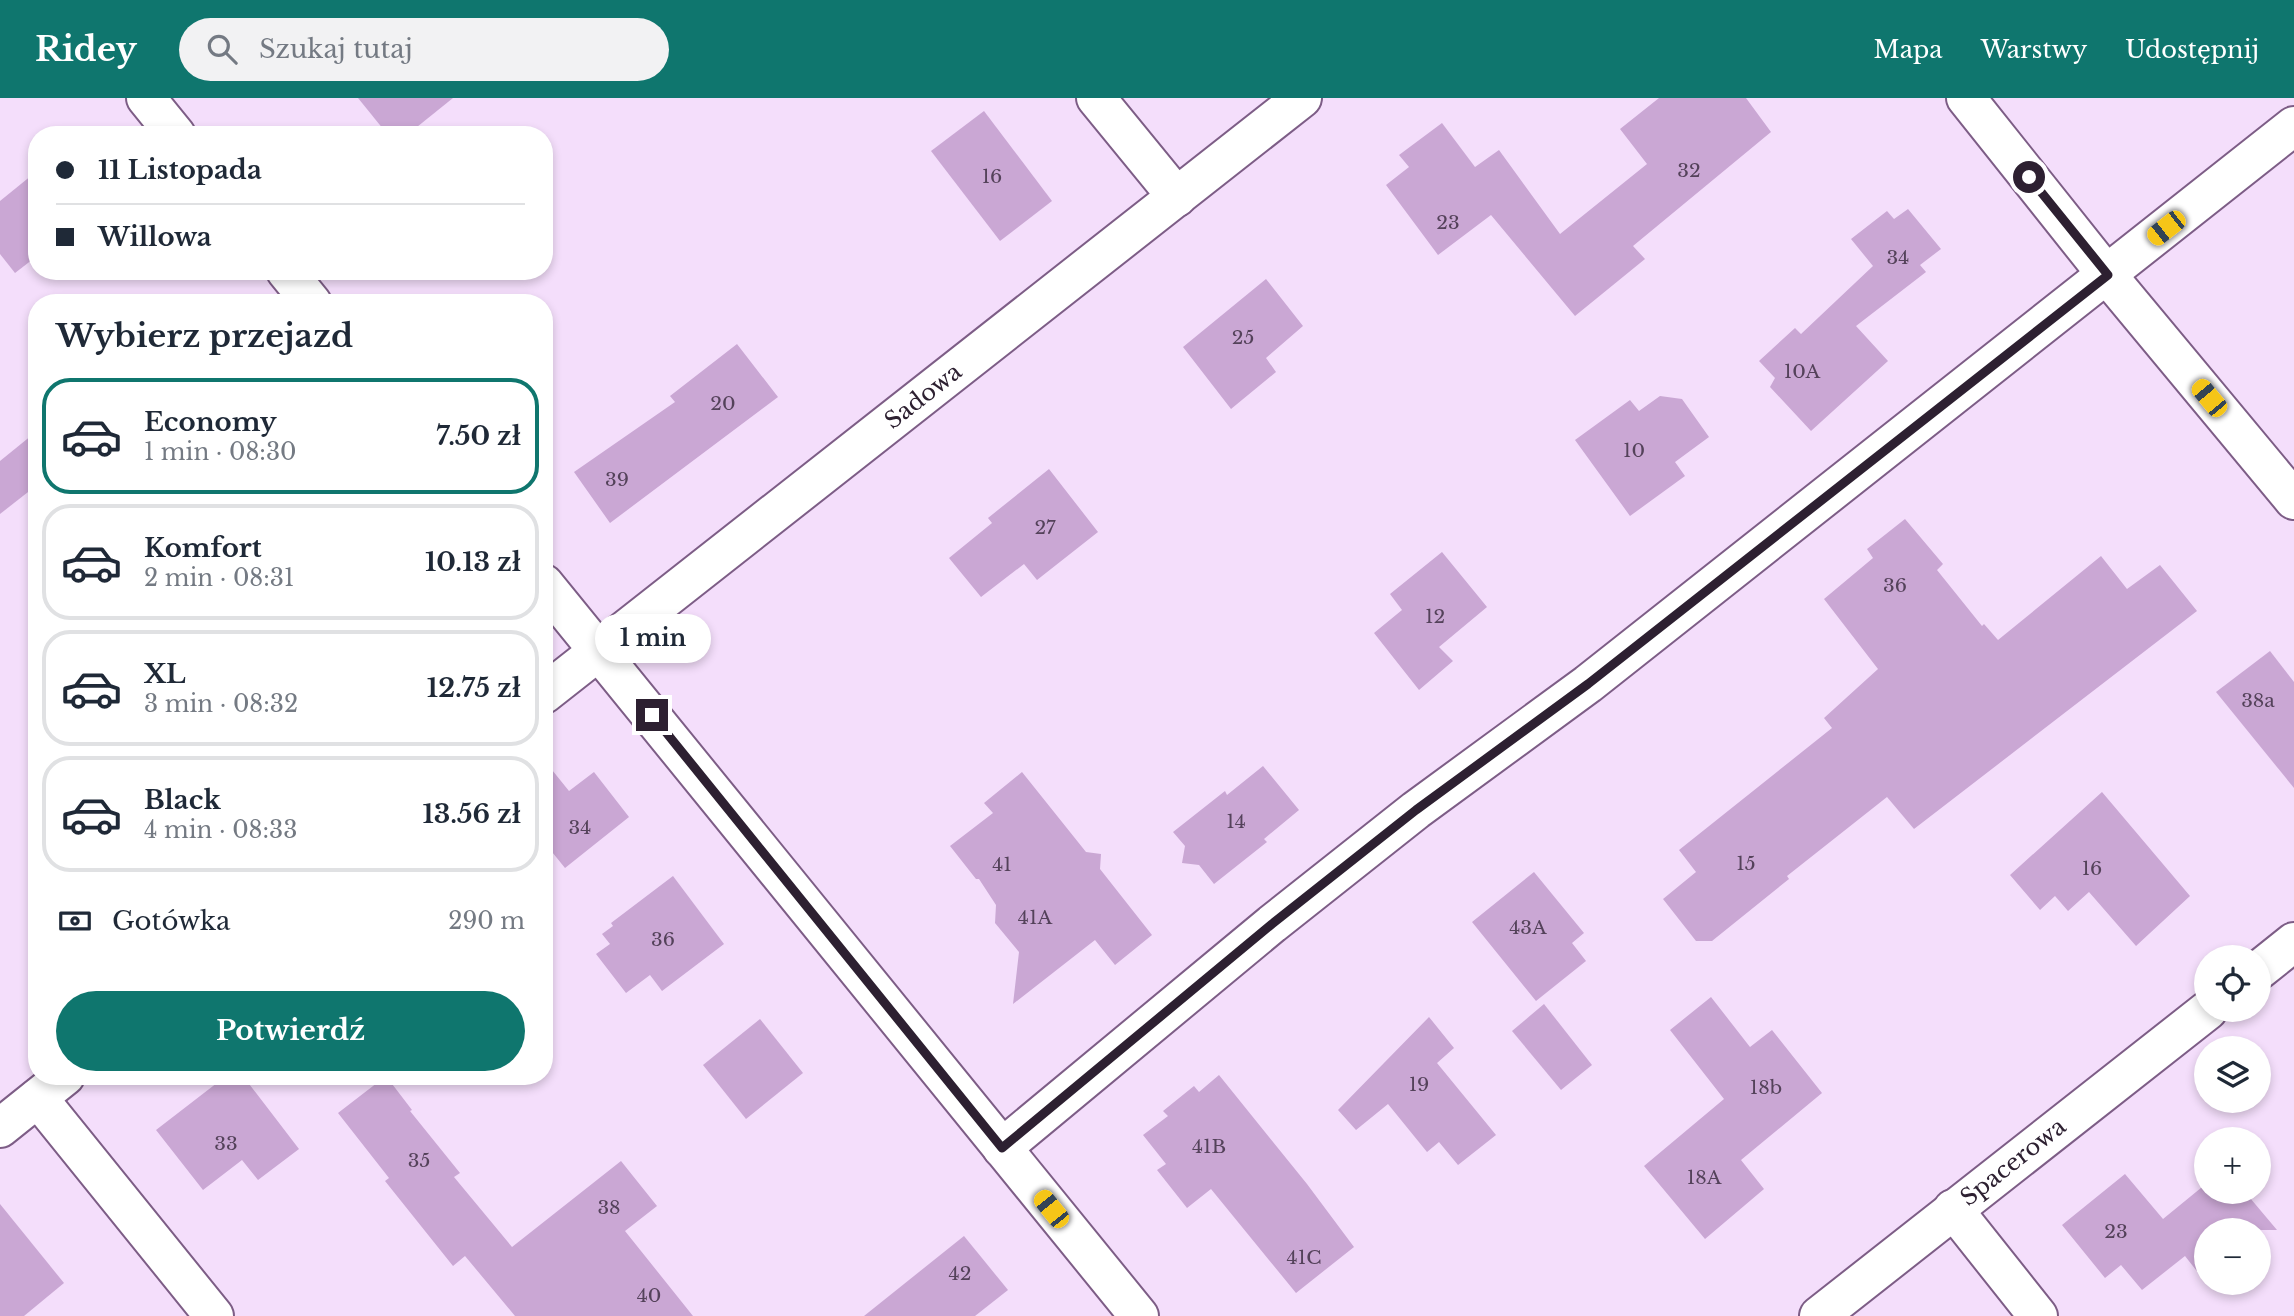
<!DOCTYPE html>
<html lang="pl">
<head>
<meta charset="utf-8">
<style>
	body { margin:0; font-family:"Libre Baskerville",serif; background:#f2f2f3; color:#1f2937; height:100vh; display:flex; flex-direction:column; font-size:26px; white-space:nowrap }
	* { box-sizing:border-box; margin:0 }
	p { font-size:23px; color:#747a83 }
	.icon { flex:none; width:38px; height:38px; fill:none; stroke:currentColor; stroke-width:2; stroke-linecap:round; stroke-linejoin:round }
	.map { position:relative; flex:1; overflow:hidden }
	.drawer { position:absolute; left:28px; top:196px; width:525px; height:791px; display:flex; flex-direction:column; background:#fff; border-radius:28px; box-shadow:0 4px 10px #0003 }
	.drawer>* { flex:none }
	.banner { position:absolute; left:28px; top:28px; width:525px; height:154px; border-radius:28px; box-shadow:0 4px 10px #0003; display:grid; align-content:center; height:154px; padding:0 28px; background:#fff }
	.buttons { position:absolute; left:2194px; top:847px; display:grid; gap:14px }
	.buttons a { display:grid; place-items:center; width:77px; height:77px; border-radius:50%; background:#fff; box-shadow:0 4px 10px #0003; font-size:35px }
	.end { position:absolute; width:32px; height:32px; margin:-16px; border:9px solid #2d2031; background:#fff; box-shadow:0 0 0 4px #fff }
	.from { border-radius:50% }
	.bubble { position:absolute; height:49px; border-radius:24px; background:#fff; box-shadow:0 4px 10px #0003; font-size:23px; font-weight:700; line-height:49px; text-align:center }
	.car { position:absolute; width:21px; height:42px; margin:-21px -10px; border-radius:9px; box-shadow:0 0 5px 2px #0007; background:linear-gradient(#f5c518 24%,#345 0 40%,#f5c518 0 76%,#345 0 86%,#f5c518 0) }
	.banner b { display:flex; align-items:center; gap:24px; height:66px; font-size:26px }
	.banner b+b { border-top:2px solid #e0e1e3 }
	.banner i { width:18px; height:18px; background:#1f2937 }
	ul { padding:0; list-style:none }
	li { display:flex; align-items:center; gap:21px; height:116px; margin:0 14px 10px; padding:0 14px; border:4px solid #e0e1e3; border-radius:28px }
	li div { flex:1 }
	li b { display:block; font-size:26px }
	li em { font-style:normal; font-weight:700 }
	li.selected { border-color:#0f766e }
	li>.icon { width:63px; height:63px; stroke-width:1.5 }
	h2 { padding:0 28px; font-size:32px; line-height:84px }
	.pay { display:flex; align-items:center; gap:18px; height:77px; padding:0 28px; font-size:26px }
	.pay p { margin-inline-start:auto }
	.button { display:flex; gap:14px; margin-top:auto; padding:14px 28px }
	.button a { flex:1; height:80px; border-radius:42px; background:#0f766e; color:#fff; font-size:28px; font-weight:700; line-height:80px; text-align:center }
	header { display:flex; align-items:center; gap:42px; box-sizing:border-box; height:98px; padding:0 35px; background:#0f766e; color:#fff }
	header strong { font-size:33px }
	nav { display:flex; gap:38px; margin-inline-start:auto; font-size:24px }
	.search { width:490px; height:63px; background:#f2f2f3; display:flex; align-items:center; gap:18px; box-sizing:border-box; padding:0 24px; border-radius:38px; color:#747a83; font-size:26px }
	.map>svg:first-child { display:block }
	.building { fill:#caa7d4 }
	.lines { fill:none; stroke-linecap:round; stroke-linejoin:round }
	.minor-casing { stroke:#7d5d86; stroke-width:42 }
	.minor { stroke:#fff; stroke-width:38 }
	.route { stroke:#2d2031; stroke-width:9 }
	.labels { text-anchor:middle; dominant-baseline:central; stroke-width:5; stroke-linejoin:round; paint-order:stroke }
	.number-label { font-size:19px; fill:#54425a }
	.street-label { font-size:23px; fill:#2d2031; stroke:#fff }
</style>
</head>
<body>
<header>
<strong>Ridey</strong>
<div class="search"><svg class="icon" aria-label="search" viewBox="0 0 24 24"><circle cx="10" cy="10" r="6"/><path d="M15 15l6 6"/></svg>Szukaj tutaj</div>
<nav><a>Mapa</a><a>Warstwy</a><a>Udostępnij</a></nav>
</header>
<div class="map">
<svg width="2294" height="1218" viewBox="0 0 2294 1218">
	<rect width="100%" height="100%" fill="#f4defb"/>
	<g class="building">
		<path d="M358 0H453L407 37H388Z"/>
		<path d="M1659 0H1746L1771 34 1633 148 1645 161 1575 218 1491 117 1438 157 1386 87 1409 69 1399 57 1442 25 1475 69 1499 52 1560 136 1647 66 1620 31Z"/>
		<path d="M984 13 1052 103 1000 143 931 53Z"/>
		<path d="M37 73V158L15 175 0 156V103Z"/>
		<path d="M1908 111 1941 151 1920 167 1926 174 1856 228 1888 263 1811 333 1770 289 1775 280 1759 263 1795 230 1801 236 1873 168 1851 141 1887 113 1894 121Z"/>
		<path d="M1266 181 1303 228 1266 260 1276 274 1231 311 1183 249Z"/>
		<path d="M737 246 778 299 610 425 574 374 675 304 670 298Z"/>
		<path d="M1660 298 1682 301 1709 339 1675 364 1685 378 1630 418 1575 342 1630 302 1639 313Z"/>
		<path d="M37 333V387L0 416V363Z"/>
		<path d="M1049 371 1098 434 1037 482 1024 466 981 499 949 460 992 425 988 420Z"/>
		<path d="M1905 421 1943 466 1937 472 1982 528 1984 526 1998 542 2101 458 2127 491 2160 467 2197 513 1914 731 1887 699 1787 778 1789 781 1712 843H1696L1663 801 1696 774 1679 752 1832 630 1824 620 1878 571 1824 501 1873 460 1867 451Z"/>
		<path d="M1442 454 1487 509 1439 549 1453 563 1419 592 1374 535 1402 512 1390 496Z"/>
		<path d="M2270 553 2294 584V690L2216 594Z"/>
		<path d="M544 662 569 693 594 674 629 719 565 770 544 744Z"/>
		<path d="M1263 668 1299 712 1264 741 1267 744 1214 786 1199 767 1182 765 1185 748 1173 734 1225 693 1227 697Z"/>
		<path d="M1022 674 1086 754 1101 756 1100 771 1152 837 1115 867 1095 842 1013 906 1019 854 995 825 996 807 979 781H976L950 748 993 715 984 705Z"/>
		<path d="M2102 694 2190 798 2136 848 2089 794 2068 813 2055 798 2040 812 2010 777Z"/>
		<path d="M1534 774 1584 835 1572 845 1586 863 1536 903 1472 824Z"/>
		<path d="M673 778 724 846 662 893 650 877 626 895 596 856 610 846 602 836 613 828 611 825Z"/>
		<path d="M1711 899 1750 949 1772 932 1822 995 1741 1062 1764 1091 1705 1141 1644 1068 1724 1001 1670 932Z"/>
		<path d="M1544 906 1592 967 1561 992 1512 933Z"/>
		<path d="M1429 919 1454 950 1437 965 1496 1037 1458 1067 1439 1044 1427 1054 1388 1006 1356 1032 1338 1012Z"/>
		<path d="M760 921 803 975 746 1021 703 967Z"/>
		<path d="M1219 977 1307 1086 1354 1149 1296 1195 1211 1091 1187 1110 1157 1072 1166 1066 1143 1037 1168 1018 1163 1013 1194 988 1199 994Z"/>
		<path d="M226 978H243L299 1051 258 1082 242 1062 203 1092 156 1032Z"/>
		<path d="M386 978 412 1012 410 1013 460 1075 454 1079 512 1149 621 1063 657 1108 625 1133 693 1218H515L465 1158 453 1168 385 1083 389 1080 338 1015Z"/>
		<path d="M2125 1076 2163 1121 2207 1085V1094H2245L2277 1132H2207V1186L2185 1158 2142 1192 2121 1167 2105 1180 2062 1127Z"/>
		<path d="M0 1106 64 1185 24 1218H0Z"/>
		<path d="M964 1138 1008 1192 975 1218H864Z"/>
	</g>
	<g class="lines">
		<defs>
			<g id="minor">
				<path d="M146 0 176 37"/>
				<path d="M1096 0 1177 99"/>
				<path d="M1966 0 2107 177 2294 402"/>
				<path d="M286 173 312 205"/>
				<path d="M544 486 1139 1218"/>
				<path d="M544 596 1302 0"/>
				<path d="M2259 872 2294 844"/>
				<path d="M38 1000 214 1218"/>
				<path d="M0 1030 65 978"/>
				<path d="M1002 1050 1272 826 1416 712 1588 586 2294 28"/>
				<path d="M1953 1111 2038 1218"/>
				<path d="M1819 1218 2208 912"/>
			</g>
		</defs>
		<use href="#minor" class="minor-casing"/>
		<use href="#minor" class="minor"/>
	</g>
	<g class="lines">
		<path class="route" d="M652 617 1002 1050 1272 826 1416 712 1588 586 2108 177 2029 79"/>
	</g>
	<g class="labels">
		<g class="number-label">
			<text x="1689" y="72">32</text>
			<text x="992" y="78">16</text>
			<text x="1448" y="124">23</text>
			<text x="1898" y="159">34</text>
			<text x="1243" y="239">25</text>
			<text x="1802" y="273">10A</text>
			<text x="723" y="305">20</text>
			<text x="1634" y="352">10</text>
			<text x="617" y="381">39</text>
			<text x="1045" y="429">27</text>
			<text x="1895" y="487">36</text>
			<text x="1435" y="518">12</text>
			<text x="2258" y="602">38a</text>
			<text x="1236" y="723">14</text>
			<text x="580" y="729">34</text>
			<text x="1746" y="765">15</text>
			<text x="1002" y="766">41</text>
			<text x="2092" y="770">16</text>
			<text x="1035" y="819">41A</text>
			<text x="1528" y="829">43A</text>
			<text x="663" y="841">36</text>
			<text x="1419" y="986">19</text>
			<text x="1766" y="989">18b</text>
			<text x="226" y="1045">33</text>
			<text x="1209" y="1048">41B</text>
			<text x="419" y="1062">35</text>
			<text x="1704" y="1079">18A</text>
			<text x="609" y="1109">38</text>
			<text x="2116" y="1133">23</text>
			<text x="1304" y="1159">41C</text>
			<text x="960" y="1175">42</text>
			<text x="649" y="1197">40</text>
		</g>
		<g class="street-label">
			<text transform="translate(923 298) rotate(-38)">Sadowa</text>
			<text transform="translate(2013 1064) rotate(-38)">Spacerowa</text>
		</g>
	</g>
</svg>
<div class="buttons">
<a><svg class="icon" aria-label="locate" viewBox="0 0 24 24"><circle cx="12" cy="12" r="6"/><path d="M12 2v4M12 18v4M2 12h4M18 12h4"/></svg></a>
<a><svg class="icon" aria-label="layers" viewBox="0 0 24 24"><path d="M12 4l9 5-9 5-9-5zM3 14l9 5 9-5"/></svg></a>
<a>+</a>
<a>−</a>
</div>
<i class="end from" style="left:2029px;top:79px"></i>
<i class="end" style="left:652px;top:617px"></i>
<div class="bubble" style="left:595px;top:516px;width:116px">1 min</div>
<i class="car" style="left:2166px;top:130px;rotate:232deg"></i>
<i class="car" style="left:2209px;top:300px;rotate:320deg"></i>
<i class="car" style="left:1051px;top:1111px;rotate:321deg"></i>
<div class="banner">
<b><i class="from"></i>11 Listopada</b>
<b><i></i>Willowa</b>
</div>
<section class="drawer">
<h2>Wybierz przejazd</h2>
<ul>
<li class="selected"><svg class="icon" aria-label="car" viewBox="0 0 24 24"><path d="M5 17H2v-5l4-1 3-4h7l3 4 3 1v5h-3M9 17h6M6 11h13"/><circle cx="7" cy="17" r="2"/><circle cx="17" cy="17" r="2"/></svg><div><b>Economy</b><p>1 min · 08:30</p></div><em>7.50 zł</em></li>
<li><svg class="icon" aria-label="car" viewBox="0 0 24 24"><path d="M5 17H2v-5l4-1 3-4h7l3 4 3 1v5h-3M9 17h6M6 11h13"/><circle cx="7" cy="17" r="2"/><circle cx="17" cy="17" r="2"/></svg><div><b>Komfort</b><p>2 min · 08:31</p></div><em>10.13 zł</em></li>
<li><svg class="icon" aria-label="car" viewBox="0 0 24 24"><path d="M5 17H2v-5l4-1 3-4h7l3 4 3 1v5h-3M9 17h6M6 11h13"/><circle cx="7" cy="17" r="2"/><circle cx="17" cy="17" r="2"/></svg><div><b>XL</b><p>3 min · 08:32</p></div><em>12.75 zł</em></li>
<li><svg class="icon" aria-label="car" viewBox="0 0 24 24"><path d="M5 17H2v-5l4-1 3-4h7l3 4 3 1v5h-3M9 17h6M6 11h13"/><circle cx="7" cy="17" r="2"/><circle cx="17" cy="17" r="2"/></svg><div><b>Black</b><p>4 min · 08:33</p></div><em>13.56 zł</em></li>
</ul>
<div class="pay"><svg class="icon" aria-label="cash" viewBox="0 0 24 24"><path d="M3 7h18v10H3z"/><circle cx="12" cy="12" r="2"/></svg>Gotówka<p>290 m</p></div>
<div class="button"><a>Potwierdź</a></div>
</section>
</div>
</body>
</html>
